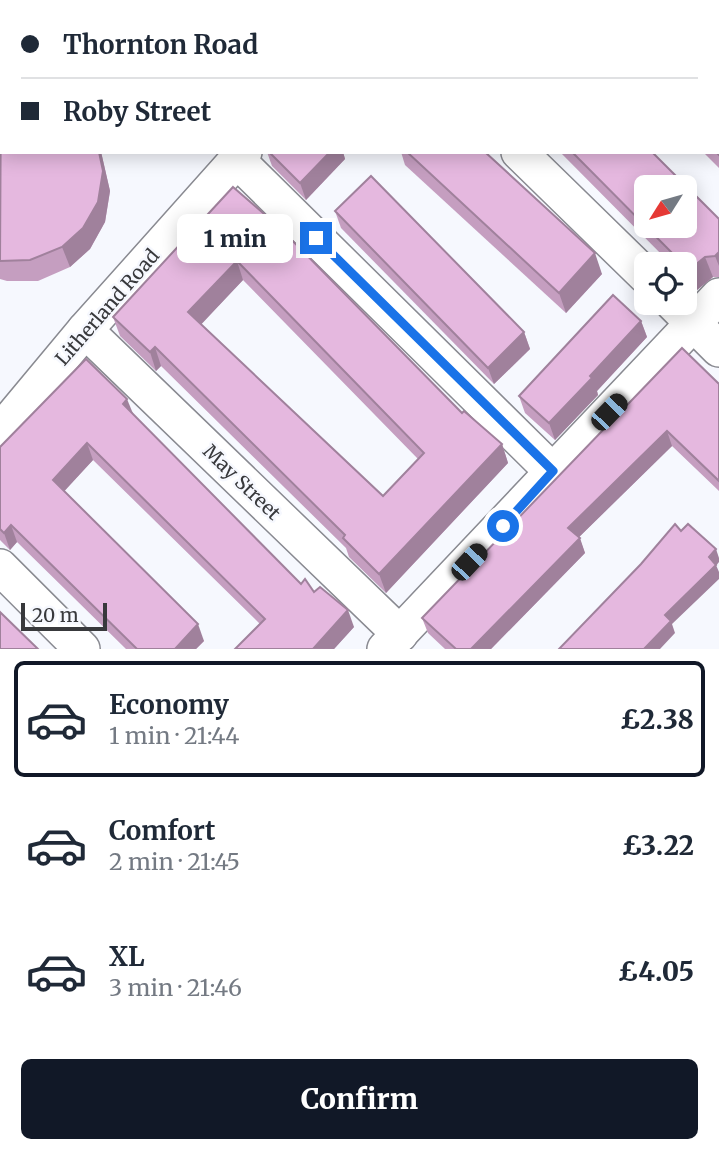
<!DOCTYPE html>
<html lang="en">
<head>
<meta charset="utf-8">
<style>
	body { margin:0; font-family:Merriweather,serif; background:#f2f2f3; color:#1f2937; height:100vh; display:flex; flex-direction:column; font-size:26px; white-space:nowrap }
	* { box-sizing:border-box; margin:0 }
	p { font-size:23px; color:#747a83 }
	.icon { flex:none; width:38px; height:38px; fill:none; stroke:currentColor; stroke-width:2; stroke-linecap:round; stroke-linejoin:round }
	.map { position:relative; height:649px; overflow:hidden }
	.details { display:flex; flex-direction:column; background:#fff; flex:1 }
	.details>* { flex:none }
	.banner { position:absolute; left:0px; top:0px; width:719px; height:154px; box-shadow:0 4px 18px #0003; display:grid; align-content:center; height:154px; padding:0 21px; background:#fff }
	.needle { width:46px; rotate:233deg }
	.controls { position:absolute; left:634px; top:175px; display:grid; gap:14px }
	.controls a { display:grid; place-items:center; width:63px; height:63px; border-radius:10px; background:#fff; box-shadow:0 4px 18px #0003; font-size:35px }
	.scale { position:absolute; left:21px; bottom:18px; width:86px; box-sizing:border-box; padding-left:7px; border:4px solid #38393c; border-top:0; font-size:19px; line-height:24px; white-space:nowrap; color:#38393c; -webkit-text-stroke:5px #f6f8fe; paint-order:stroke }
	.end { position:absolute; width:32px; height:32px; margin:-16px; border:9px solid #1a73e8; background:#fff; box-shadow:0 0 0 4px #fff }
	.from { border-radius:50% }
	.bubble { position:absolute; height:49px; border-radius:10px; background:#fff; box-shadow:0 4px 18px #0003; font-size:23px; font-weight:800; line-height:49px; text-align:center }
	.car { position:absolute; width:21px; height:42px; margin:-21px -10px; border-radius:9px; box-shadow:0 0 5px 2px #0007; background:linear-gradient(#222 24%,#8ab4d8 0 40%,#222 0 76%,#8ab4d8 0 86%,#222 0) }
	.banner b { display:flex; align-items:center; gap:24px; height:66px; font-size:26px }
	.banner b+b { border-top:2px solid #e0e1e3 }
	.banner i { width:18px; height:18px; background:#1f2937 }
	ul { padding:12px 0 0; list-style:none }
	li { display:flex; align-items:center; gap:21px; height:116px; margin:0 14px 10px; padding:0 7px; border:4px solid transparent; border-radius:10px }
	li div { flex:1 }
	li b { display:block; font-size:26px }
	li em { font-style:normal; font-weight:800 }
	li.selected { border-color:#111827 }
	li>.icon { width:63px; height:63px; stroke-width:1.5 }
	.primary-button { display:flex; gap:14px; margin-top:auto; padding:14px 21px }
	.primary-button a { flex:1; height:80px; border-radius:10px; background:#111827; color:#fff; font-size:28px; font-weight:800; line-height:80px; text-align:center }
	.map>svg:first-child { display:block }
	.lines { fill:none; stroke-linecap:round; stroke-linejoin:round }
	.minor-casing { stroke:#898a91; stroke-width:38 }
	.minor { stroke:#fff; stroke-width:35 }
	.wall { fill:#c59ec0; fill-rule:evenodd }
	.shaded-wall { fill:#a0819c }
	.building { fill:#e5b8df; stroke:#a0819c; stroke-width:2; fill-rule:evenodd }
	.route { stroke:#1a73e8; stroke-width:9 }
	.labels { text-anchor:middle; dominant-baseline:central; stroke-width:5; stroke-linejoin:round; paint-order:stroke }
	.street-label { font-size:19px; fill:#38393c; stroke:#f6f8fe }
</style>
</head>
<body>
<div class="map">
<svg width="719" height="649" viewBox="0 0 719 649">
	<rect width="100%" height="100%" fill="#f6f8fe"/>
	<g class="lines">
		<defs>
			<g id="minor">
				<path d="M658 0 659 2"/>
				<path d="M372 2 373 0"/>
				<path d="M718 60 719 62"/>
				<path d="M519 152 646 276"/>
				<path d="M237 160 553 472"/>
				<path d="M673 303 719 349"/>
				<path d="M85 330 400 634"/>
				<path d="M0 432 85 330 244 152"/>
				<path d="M0 567 82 649"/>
				<path d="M385 649 719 296"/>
			</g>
		</defs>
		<use href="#minor" class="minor-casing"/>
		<use href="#minor" class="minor"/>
	</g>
	<g class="wall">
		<path d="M547 0H637L639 2H549Z"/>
		<path d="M686 0H719V33L718 32V2H688Z"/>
		<path d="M719 80V168L703 152H718Z"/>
		<path d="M0 83 2 152H101L110 191 105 222 90 249 70 267 38 281H7L0 279Z"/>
		<path d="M267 152H343L345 159 306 200 272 166Z"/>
		<path d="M401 152H485L602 274 566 313 405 165Z"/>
		<path d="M560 152H652L719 219V277H713L697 290 684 278V264H671Z"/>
		<path d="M233 187 462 413 502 444 508 463 386 593 349 557 346 548 161 366 156 371 120 336 113 317ZM243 280 418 459 383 496 201 324Z"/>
		<path d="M335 211 524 332 530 349 494 384 341 228Z"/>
		<path d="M641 321 647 337 597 391 598 395 555 440 525 413 519 396Z"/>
		<path d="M719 384V491L672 446 579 537 585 553 491 649H445L428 633 422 618Z"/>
		<path d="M132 413 301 584 314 592 354 627 334 649H235L260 624 93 460 64 491 204 641 196 649H126L17 542 10 550 0 540V447Z"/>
	</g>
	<g class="shaded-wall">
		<path d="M268 0H278L277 2H267Z"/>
		<path d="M458 0H477L476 2H457Z"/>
		<path d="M99 152H101L102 156 110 191 105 222 90 249 70 267 62 247Z"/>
		<path d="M330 152H343L345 159 306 200 300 183Z"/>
		<path d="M719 252V266L715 256Z"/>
		<path d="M595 253 602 274 566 313 559 293Z"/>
		<path d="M705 257 713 277 697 290 689 270Z"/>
		<path d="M237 261 243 280 195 331 188 312Z"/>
		<path d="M641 321 647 337 597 391 598 395 555 440 549 423 590 376Z"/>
		<path d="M524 332 530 349 494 384 488 368Z"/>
		<path d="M155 347 161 366 156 371 150 352Z"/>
		<path d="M127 399 134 416 123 404Z"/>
		<path d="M667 431 672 446 573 543 568 528Z"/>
		<path d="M87 443 93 460 59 497 53 480Z"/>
		<path d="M502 444 508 463 386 593 379 574Z"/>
		<path d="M11 525 17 542 10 550 4 533Z"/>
		<path d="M580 538 585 553 491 649H471Z"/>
		<path d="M716 549 719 558V562L715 567 716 565 719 572V579L672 624 675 633 660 649H644L665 615Z"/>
		<path d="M348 610 354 627 334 649H313Z"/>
		<path d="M198 624 204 641 196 649H175Z"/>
	</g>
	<g class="building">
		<path d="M39 0H268L267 2H40Z"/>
		<path d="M405 0H458L457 2H407Z"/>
		<path d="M561 0H637L639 2H563Z"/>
		<path d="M699 0H719V20L718 19V2H700Z"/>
		<path d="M718 78 719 80V155L716 152H718Z"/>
		<path d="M1 82 2 152H99L103 171 98 202 83 228 62 247 30 260 0 261Z"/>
		<path d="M269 152H330L300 183Z"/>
		<path d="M407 152H485L595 253 559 293Z"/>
		<path d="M572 152H652L719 219V252L715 256 705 257 689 270ZM646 187H684V226H646Z"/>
		<path d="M371 176 524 332 488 368 335 211Z"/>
		<path d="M233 187 277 225 462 413 464 411 502 444 379 574 343 538 345 535 155 347 150 352 113 317ZM237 261 424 453 383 496 188 312Z"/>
		<path d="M613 295 641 321 590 376 592 378 549 423 519 396Z"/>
		<path d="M682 348 719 384V481L667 431 568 528 580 538 471 649H456L422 618Z"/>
		<path d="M86 359 127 399 123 404 301 584 305 579 314 592 320 587 348 610 313 649H235L265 619 87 443 53 480 198 624 175 649H137L11 525 4 533 0 529V447Z"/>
		<path d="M675 524 681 531 688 524 716 549 709 557 716 565 665 615 671 621 644 649H559L641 564Z"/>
		<path d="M0 612 38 649H0Z"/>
	</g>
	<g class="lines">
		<path class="route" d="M316 238 553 471 503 526"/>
	</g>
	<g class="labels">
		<g class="street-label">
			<text transform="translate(107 307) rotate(-49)">Litherland Road</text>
			<text transform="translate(242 482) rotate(44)">May Street</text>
		</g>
	</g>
</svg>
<div class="controls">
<a><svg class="needle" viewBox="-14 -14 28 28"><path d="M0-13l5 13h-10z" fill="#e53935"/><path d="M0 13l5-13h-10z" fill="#747a83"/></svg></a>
<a><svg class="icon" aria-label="locate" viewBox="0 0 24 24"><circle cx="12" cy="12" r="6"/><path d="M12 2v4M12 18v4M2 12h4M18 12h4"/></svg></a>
</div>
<div class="scale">20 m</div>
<i class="end from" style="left:503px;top:526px"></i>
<i class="end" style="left:316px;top:238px"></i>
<div class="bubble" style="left:177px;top:214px;width:116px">1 min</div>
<i class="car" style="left:609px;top:412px;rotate:44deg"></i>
<i class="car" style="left:469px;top:562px;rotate:43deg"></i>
<div class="banner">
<b><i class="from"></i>Thornton Road</b>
<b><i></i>Roby Street</b>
</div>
</div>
<section class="details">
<ul>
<li class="selected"><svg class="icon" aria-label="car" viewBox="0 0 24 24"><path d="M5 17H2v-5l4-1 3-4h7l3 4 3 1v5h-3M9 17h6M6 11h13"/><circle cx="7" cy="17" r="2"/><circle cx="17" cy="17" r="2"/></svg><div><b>Economy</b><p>1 min · 21:44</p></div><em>£2.38</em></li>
<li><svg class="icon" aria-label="car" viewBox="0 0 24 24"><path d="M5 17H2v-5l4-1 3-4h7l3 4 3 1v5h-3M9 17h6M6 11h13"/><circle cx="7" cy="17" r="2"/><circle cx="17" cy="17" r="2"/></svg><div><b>Comfort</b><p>2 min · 21:45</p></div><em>£3.22</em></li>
<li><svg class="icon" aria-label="car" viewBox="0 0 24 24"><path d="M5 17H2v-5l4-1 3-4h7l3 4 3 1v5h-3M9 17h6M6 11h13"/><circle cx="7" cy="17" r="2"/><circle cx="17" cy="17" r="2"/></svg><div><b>XL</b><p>3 min · 21:46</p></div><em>£4.05</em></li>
</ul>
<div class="primary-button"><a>Confirm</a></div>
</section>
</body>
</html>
